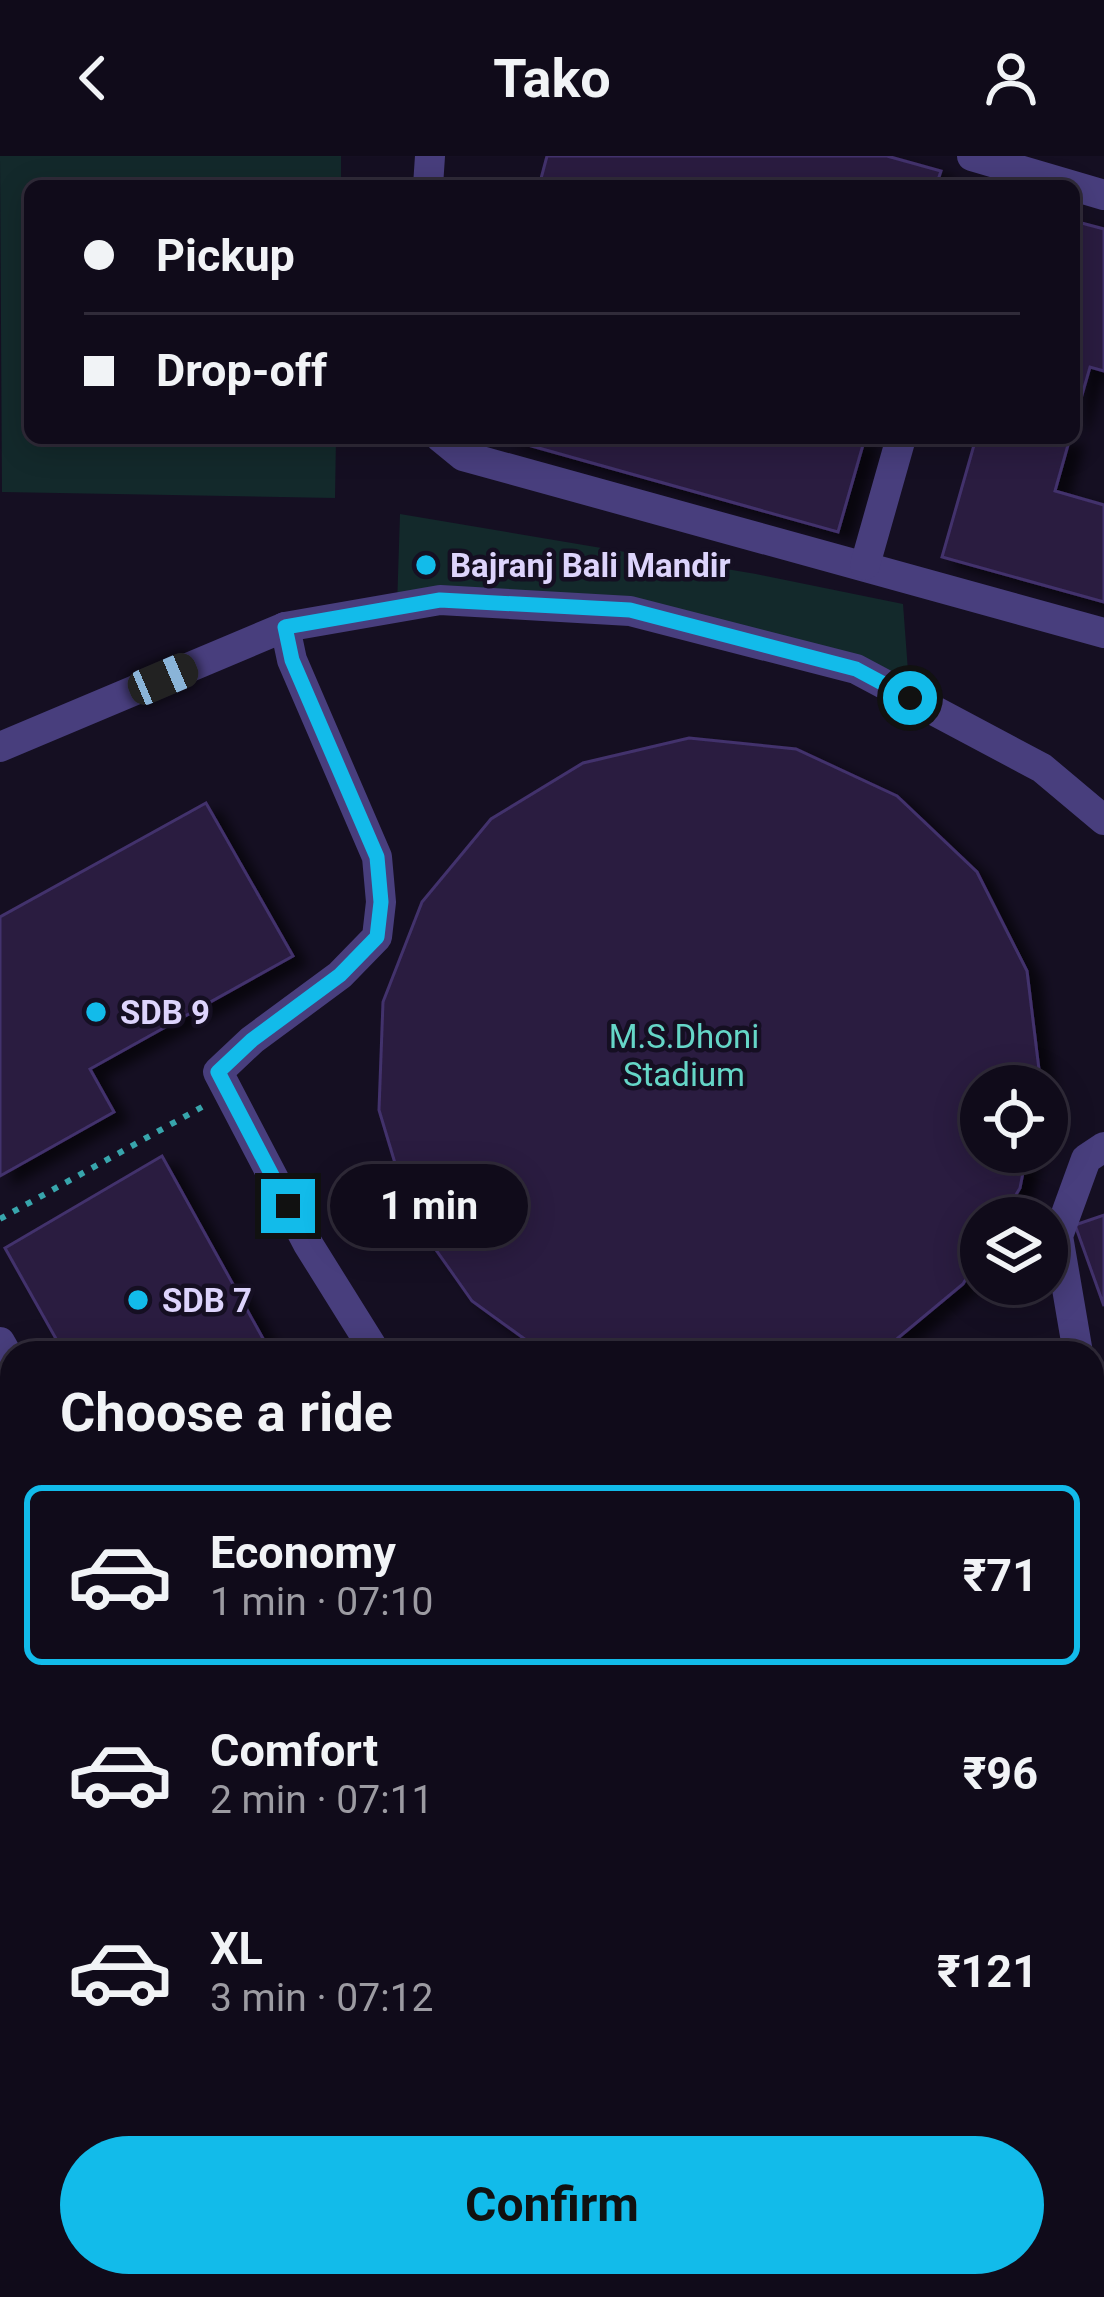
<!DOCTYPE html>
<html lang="en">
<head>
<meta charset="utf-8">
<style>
	body { margin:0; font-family:Roboto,sans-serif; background:#191423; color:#f1f3f6; height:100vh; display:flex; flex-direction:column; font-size:45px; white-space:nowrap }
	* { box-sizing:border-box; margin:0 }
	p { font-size:39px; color:#9c9ba2 }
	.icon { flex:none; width:66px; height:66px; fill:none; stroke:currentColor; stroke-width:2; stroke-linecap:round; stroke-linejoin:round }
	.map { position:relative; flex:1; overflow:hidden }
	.side { position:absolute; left:0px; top:1185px; width:1104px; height:957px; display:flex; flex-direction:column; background:#100b1a; border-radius:36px 36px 0 0; box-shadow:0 6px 30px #0003,0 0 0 3px #302b39 }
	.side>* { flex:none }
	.top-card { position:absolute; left:24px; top:24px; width:1056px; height:264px; border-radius:18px; box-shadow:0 6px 30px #0003,0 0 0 3px #302b39; display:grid; align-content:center; height:264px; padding:0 60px; background:#100b1a }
	.fabs { position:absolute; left:960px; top:909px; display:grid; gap:24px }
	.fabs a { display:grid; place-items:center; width:108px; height:108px; border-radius:50%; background:#100b1a; box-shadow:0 6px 30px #0003,0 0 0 3px #302b39; font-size:60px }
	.end { position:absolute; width:54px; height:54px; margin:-27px; border:15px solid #12bbea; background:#111; box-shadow:0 0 0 6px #111 }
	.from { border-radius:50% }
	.bubble { position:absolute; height:84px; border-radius:42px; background:#100b1a; box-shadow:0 6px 30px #0003,0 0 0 3px #302b39; font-size:39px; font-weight:700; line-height:84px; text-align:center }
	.car { position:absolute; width:36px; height:72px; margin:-36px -18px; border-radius:15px; box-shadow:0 0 9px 3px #0007; background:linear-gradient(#222 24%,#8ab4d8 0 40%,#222 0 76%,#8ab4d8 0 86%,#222 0) }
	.top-card b { display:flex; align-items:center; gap:42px; height:114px; font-size:45px }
	.top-card b+b { border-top:3px solid #302b39 }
	.top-card i { width:30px; height:30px; background:#f1f3f6 }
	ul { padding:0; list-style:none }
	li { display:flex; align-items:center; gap:36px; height:180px; margin:0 24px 18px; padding:0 36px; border:6px solid transparent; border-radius:18px }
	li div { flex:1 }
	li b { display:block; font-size:45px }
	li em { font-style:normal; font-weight:700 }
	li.active { border-color:#12bbea }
	li>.icon { width:108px; height:108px; stroke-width:1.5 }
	h2 { padding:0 60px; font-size:54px; line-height:144px }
	.cta { display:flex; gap:24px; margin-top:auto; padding:24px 60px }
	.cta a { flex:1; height:138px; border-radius:72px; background:#12bbea; color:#111; font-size:48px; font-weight:700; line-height:138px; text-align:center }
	header { display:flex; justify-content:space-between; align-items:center; height:156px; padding:0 60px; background:#100b1a; font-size:54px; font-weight:700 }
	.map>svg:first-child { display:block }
	.green { fill:#13292b }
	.building { fill:#291d41; stroke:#43316c; stroke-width:3; filter:url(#shadow) }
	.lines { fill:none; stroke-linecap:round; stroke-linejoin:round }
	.path { stroke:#38a5ac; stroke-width:6; stroke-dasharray:6 9; stroke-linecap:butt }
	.minor { stroke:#483e7d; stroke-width:30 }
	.route { stroke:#12bbea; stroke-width:15 }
	.poi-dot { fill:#12bbea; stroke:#150f22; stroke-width:4.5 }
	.labels { text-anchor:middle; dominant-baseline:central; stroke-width:9; stroke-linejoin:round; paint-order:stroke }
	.poi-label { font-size:33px; font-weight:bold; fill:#ddd4fc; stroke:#150f22; text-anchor:start }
	.park-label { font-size:33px; fill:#65d6c7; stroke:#150f22 }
</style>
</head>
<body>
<header><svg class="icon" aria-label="back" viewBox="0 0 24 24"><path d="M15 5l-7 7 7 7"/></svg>Tako<svg class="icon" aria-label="person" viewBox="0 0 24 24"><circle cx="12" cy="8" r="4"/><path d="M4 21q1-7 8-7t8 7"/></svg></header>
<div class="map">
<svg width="1104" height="2141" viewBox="0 0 1104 2141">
	<defs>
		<filter id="shadow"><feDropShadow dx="13" dy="8" stdDeviation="6" flood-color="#0009"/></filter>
	</defs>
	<rect width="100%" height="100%" fill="#150f22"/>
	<g class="green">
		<path d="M0 0H341V30H30V282H336L335 342 2 336Z"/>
		<path d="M400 358 756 418 903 448 910 542 647 459 397 451Z"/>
	</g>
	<g class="building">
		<path d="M547 0H887L941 15 936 30H539Z"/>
		<path d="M1074 65 1104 73V215L1090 211 1074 267Z"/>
		<path d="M503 282H865L838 376Z"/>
		<path d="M976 282H1070L1055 335 1104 349V446L942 401Z"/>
		<path d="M689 582 796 593 897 640 977 716 1027 815 1041 930H981V996H1027L1020 1032 1002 1062H981V1097L963 1128 880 1197H544L472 1145 410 1057 379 954 383 846 422 746 491 663 583 607Z"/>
		<path d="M206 647 293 800 90 913 114 956 0 1020V761Z"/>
		<path d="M162 1000 271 1197H64L5 1092Z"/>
		<path d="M1104 1059V1150L1075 1069Z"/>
		<path d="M1092 1426 1104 1459V1495L1092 1499Z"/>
		<path d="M0 1715 12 1717V1986L0 1984Z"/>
		<path d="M1104 2109V2141H1096L1092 2113Z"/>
		<path d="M579 2130H1014L1012 2141H588Z"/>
	</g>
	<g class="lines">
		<path class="path" d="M0 1063 202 951"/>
		<g class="minor">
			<path d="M972 0 1104 39"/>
			<path d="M428 30 430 0"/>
			<path d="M441 282 463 300 1104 477"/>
			<path d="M865 409 901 282"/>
			<path d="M285 471 292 504 377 701 381 746 377 781 340 819 252 884 218 916 308 1088 376 1197"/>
			<path d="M0 591 285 471 440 444 630 455 856 513 1042 612 1104 664"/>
			<path d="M0 1186 12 1207"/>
			<path d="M1078 1197 1058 1080 1086 1003 1104 991"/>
			<path d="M0 1266 12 1288"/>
			<path d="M1092 1602 1104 1597"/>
			<path d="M1092 1633 1104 1629"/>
			<path d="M526 2130 536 2141"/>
			<path d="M298 2141 302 2130"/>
			<path d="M342 2141 346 2130"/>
		</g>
	</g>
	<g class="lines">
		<path class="route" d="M288 1050 218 916 252 884 340 819 377 781 381 746 377 701 292 504 285 471 440 444 630 454 856 513 910 542"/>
	</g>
	<g class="poi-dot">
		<circle cx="426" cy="409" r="12"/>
		<circle cx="96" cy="856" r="12"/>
		<circle cx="138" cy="1144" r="12"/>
	</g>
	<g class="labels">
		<g class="poi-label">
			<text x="450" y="409">Bajranj Bali Mandir</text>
			<text x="120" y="856">SDB 9</text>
			<text x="162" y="1144">SDB 7</text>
		</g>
		<g class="park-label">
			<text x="684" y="880">M.S.Dhoni<tspan x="684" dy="38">Stadium</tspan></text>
		</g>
	</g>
</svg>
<div class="fabs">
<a><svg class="icon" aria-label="locate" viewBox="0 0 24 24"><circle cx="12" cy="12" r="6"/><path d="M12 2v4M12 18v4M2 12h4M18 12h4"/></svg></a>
<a><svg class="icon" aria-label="layers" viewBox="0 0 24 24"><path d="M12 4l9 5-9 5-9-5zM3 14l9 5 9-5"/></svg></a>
</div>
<i class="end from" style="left:910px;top:542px"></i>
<i class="end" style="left:288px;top:1050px"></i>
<div class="bubble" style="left:330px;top:1008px;width:198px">1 min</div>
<i class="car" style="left:163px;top:523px;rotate:67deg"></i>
<div class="top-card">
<b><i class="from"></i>Pickup</b>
<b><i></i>Drop-off</b>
</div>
<section class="side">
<h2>Choose a ride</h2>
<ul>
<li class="active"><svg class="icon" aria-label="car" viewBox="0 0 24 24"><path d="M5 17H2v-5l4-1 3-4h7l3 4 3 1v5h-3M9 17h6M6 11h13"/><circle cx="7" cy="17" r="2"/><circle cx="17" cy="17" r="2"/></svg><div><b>Economy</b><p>1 min · 07:10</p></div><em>₹71</em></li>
<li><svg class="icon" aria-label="car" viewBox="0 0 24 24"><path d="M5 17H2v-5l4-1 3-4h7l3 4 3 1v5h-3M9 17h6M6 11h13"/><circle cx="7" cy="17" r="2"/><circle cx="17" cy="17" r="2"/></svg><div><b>Comfort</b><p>2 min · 07:11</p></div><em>₹96</em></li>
<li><svg class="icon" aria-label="car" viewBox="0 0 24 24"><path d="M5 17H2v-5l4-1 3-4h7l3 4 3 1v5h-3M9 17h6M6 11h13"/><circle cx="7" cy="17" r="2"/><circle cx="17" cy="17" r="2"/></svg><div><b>XL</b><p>3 min · 07:12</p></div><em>₹121</em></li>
</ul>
<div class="cta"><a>Confirm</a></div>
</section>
</div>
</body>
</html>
